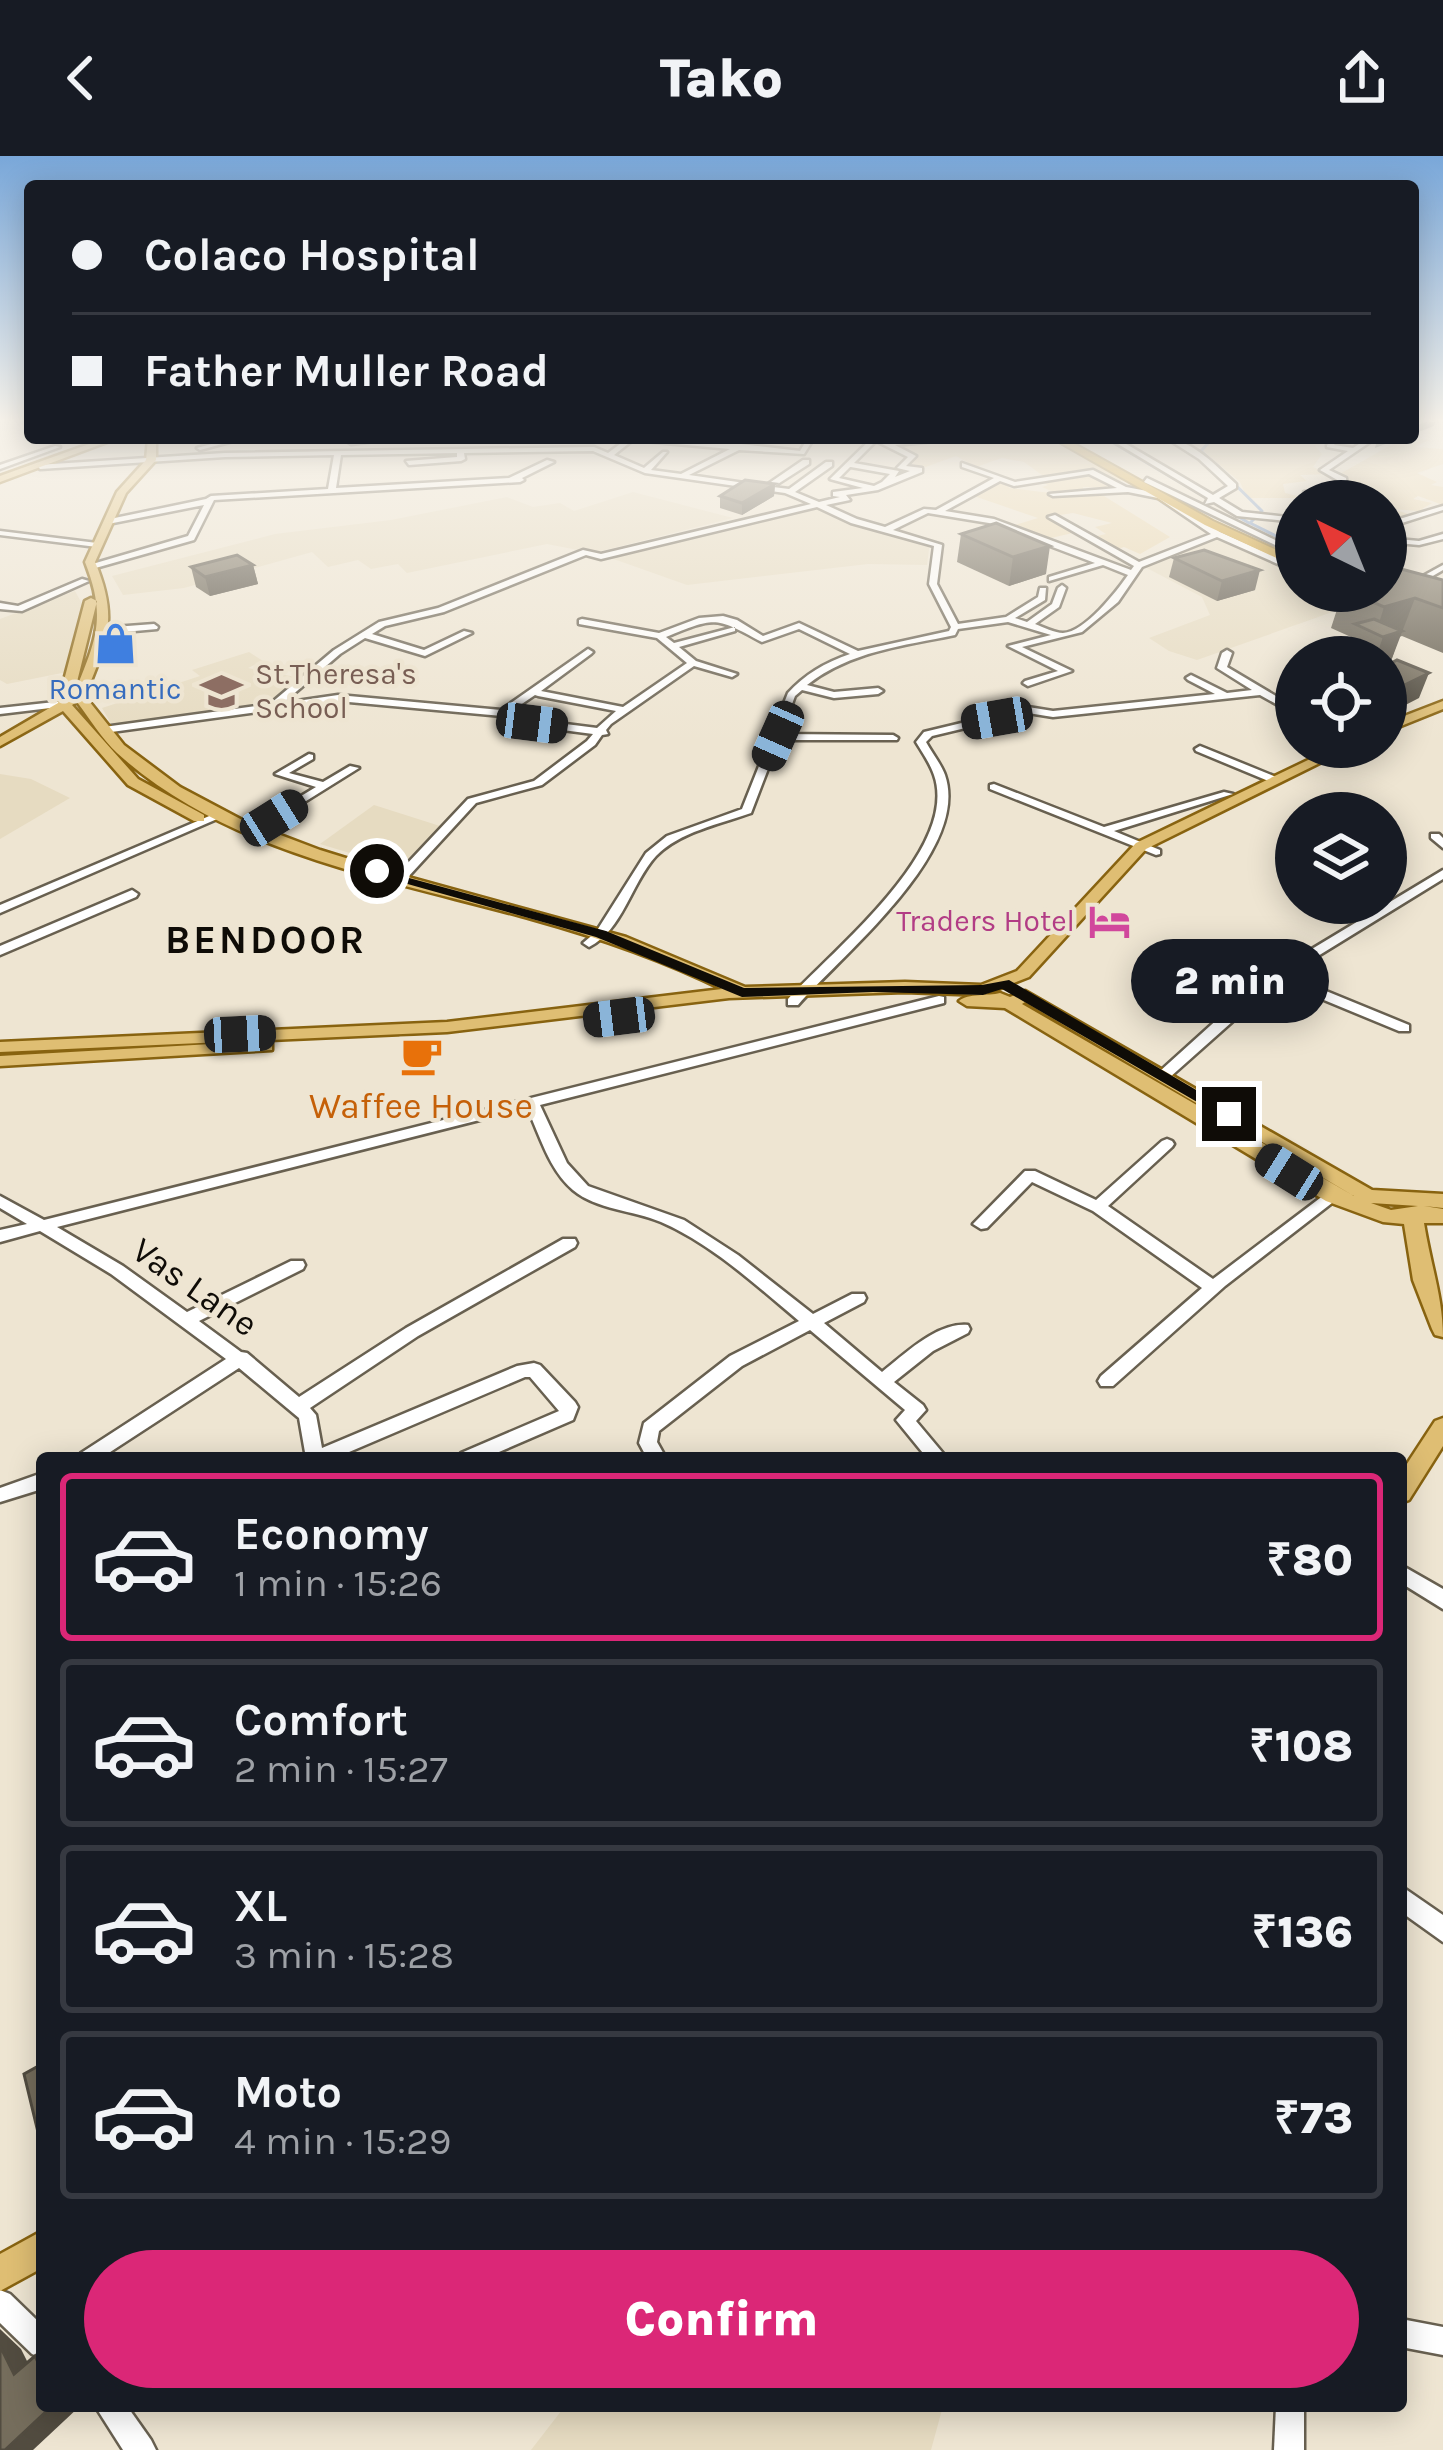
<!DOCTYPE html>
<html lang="en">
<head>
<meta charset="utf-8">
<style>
	body { margin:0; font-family:Karla,sans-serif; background:#20242c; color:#f1f3f6; height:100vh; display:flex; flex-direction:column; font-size:45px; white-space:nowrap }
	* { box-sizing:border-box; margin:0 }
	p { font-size:39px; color:#9ea1a6 }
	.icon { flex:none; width:66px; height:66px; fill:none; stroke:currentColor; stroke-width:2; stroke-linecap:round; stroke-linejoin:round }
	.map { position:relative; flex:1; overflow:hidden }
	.details { position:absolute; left:36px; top:1296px; width:1371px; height:960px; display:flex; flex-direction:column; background:#171b24; border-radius:12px; box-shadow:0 6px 30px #0003 }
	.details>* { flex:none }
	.hud { position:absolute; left:24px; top:24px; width:1395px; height:264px; border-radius:12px; box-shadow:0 6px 30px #0003; display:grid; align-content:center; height:264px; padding:0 48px; background:#171b24 }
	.needle { width:78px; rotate:317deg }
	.buttons { position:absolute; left:1275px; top:324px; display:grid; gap:24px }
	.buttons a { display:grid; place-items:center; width:132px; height:132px; border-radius:50%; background:#171b24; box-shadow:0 6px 30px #0003; font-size:60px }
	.end { position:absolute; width:54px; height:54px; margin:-27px; border:15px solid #0f0c07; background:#fff; box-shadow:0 0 0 6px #fff }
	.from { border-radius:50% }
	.bubble { position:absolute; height:84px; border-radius:42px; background:#171b24; box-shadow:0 6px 30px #0003; font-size:39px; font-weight:800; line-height:84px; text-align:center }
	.car { position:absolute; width:36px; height:72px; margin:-36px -18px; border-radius:15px; box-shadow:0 0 9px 3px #0007; background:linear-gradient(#222 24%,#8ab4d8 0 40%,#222 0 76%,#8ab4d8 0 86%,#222 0) }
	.hud b { display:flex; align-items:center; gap:42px; height:114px; font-size:45px }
	.hud b+b { border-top:3px solid #363941 }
	.hud i { width:30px; height:30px; background:#f1f3f6 }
	ul { padding:21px 0 0; list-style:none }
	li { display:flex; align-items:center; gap:36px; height:168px; margin:0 24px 18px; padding:0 24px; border:6px solid #363941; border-radius:12px }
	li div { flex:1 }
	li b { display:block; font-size:45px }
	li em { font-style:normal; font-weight:800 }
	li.selected { border-color:#db2777 }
	li>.icon { width:108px; height:108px; stroke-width:1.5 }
	.primary-button { display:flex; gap:24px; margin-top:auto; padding:24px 48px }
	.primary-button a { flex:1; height:138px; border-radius:72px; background:#db2777; color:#fff; font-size:48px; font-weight:800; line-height:138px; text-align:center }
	header { display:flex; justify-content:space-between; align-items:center; height:156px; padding:0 48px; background:#171b24; font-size:54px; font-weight:800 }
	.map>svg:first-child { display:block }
	.built { fill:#e6dbc1 }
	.green { fill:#e9d6ad }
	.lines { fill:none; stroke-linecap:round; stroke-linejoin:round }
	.stream { stroke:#7293c3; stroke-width:3 }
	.minor-casing { stroke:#686050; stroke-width:5 }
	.major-casing { stroke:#886310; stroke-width:5 }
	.highway-casing { stroke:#886310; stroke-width:4 }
	.minor { fill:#fff; fill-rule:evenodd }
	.major { fill:#dfbe73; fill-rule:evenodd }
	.highway { fill:#c99215; fill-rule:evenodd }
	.wall { fill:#655e4f }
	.shaded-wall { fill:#524c40 }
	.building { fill:#756d5c; stroke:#524c40; stroke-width:3 }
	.route { fill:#0f0c07 }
	.labels { text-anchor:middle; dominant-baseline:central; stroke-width:9; stroke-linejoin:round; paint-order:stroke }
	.far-education-label { font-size:30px; fill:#785e54; stroke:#eee5d2; text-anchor:start }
	.far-shop-label { font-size:30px; fill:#366cbe; stroke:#eee5d2 }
	.far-hotel-label { font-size:30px; fill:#b23c85; stroke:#eee5d2; text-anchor:end }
	.food-label { font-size:36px; fill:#c56008; stroke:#eee5d2 }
	.street-label { font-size:36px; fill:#0f0c07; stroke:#eee5d2 }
	.far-district-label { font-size:39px; font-weight:bold; letter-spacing:3px; fill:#0f0c07; stroke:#eee5d2 }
</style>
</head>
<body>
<header><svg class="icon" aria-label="back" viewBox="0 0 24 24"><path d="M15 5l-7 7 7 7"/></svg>Tako<svg class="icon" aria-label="share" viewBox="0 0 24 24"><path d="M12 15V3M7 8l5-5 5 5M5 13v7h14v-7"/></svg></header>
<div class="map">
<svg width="1443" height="2294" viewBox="0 0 1443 2294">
	<rect width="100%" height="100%" fill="#eee5d2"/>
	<g class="built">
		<path d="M633 336 733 362 593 397 547 388 407 417 398 408 371 413 358 404 328 411 312 396 184 432 123 439 112 420 275 378 391 364 507 341 533 351 560 347 574 355Z"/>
		<path d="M822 352 856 367 930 385 927 409 868 408 687 429 608 401Z"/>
		<path d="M1216 382 1296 416V435H1349L1338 454 1197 504 1169 495 1149 482 1210 459 1202 441 1143 410Z"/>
		<path d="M75 435 86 455 67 516 7 528 0 524V463Z"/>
		<path d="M249 496 263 505 248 512 301 522 273 547 113 571 102 552 200 520 192 514Z"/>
		<path d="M0 618 31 623 70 642 0 683Z"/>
		<path d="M374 649 440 670 399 712 320 688Z"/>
		<path d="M565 2250H943L931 2294H531Z"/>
	</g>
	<g class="green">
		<path d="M881 282H1051L1123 324 1105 332 1083 331 1084 337 1104 340 1170 381 1140 398 1124 391 1115 394 1093 381 1106 378 1095 371 1112 367 1073 357 1053 360 1077 376 1051 382 1015 369 1038 362 971 339 999 324 1010 332 1058 338 1042 331 1048 329 1039 324 1046 322 1024 306 1002 302 976 311 956 300 920 313 903 312 913 301 903 297 913 293 894 292Z"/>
		<path d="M1206 282H1315L1325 286 1315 290 1322 298 1313 311 1327 318 1300 319 1307 325 1283 328 1285 337 1306 342H1247L1240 326 1203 295 1211 285Z"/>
		<path d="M1403 282 1429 284 1415 291 1443 293V308L1417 317 1437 326 1431 329 1443 331V349L1418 340 1413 343 1432 347 1422 353 1431 356 1393 353 1411 359 1404 363 1386 358V345H1312L1310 339 1346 334V322L1338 319Z"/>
	</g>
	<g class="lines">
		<g class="stream">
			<path d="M1105 282 1249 367"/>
			<path d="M1205 282 1210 285 1201 295 1262 355 1250 367 1296 390"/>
		</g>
		<defs>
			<g id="minor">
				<path d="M24 266H30V269Z"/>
				<path d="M233 282H244L200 294 197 292Z"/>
				<path d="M373 282H399L351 288 348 286Z"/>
				<path d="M628 282 741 288 800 295 806 285 795 282H814L804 298 739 294 689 319 765 330 803 304H809V308L773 331 789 333 826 306H832V310L795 336 819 346 840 341 833 340V336L863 332 830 323 872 282 888 286 933 282 935 285 895 289 916 300 906 310 922 312V316L878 334 846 339 850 344 826 349 857 363 885 371 924 353 936 354 994 322 962 311V307L1015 326 1093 314 1126 331 1163 338 1220 376 1296 410V416L1217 381 1142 411 1118 446 1082 476 1022 491 1072 515 1028 530 1023 527 1025 525 1058 515 1008 490 1051 479 1008 466 958 473 955 479C903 490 850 495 807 529L834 536 878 532 883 535 878 538 834 542 802 534 795 540 781 578 893 579 898 582 897 584H779L751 657C720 668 679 676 656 700 631 727 623 774 589 791L583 787 596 776 646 697 667 680 742 653 788 537C804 519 826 506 850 498L799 473 762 486C715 461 717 460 666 481L674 487 735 471V475L679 491 696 505 737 518 732 521 694 510 611 568 606 574 608 578 602 579 595 589 542 629 476 647 396 734H388V728L468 643 534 625 587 585 593 578 532 570 502 560 338 545 104 577 99 574 104 571 270 548 334 494 379 466 438 452 583 394 601 398 811 348 785 337 645 317 593 295 464 297 465 303 461 305 409 309 406 305 457 301V297L341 299 336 332 509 322 547 304 554 306 522 322 524 324 520 326 214 344 194 384 92 413 89 409 188 380 204 349 108 368 105 364 206 343 211 340 328 333 334 299 225 301 40 313 37 309 225 297 594 291 608 297ZM633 284 730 293 681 318 651 314 667 296H663L644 312 614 299ZM876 285 908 301 897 312 910 315 895 321 899 315 854 307ZM850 311H851L890 318 882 326 874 330 839 322ZM1089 318 1117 332 1049 338 1053 340 1128 336 1158 342 1211 378 1139 406 1055 359 1048 361 1134 410 1131 414 994 363 945 355 1000 325 1014 330ZM817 351 851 367 934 390 929 428 951 471 949 475 858 495 799 467 763 480 737 464 723 460 699 462 659 477 582 463 579 464V468L657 482 687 507 623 551 541 535 591 498 593 496 588 493 501 554 338 539 283 547 340 498 365 482 425 500 472 477 464 475 424 494 372 478 385 470 444 456 586 399 601 403ZM928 357 989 367 1095 407 1049 421V425L1103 409 1128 419C1117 435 1085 476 1063 477 1055 477 1043 471 1035 468L1059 451 1066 432 1062 429 1058 432 1052 448 1027 466 1015 462 1045 444 1046 432H1040L1038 441 1006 461 958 468 937 428 942 389 893 374ZM535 539 538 540 616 555 597 572 534 564 510 556Z"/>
				<path d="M1108 282H1116L1213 339 1228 330 1199 303 1166 282C1194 285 1216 310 1236 328V332L1219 342 1242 356 1296 362V366L1237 360 1214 346 1205 348 1208 342Z"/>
				<path d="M1368 282H1376L1329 314 1346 322 1347 335 1311 340 1313 345H1305L1304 336 1340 331 1339 325 1320 314 1348 295 1327 291V289L1335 282 1338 284 1334 289 1353 292Z"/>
				<path d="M55 290 60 291 0 313V309Z"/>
				<path d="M1147 322 1296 394V399L1144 326Z"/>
				<path d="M1443 350V354L1386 372V367Z"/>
				<path d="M0 375 97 387 101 389 97 391 0 379Z"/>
				<path d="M1443 378V383L1419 389 1386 386V382L1419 385Z"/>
				<path d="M1443 409V414L1412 432 1405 430Z"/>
				<path d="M82 423 89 425 22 455 0 453V447L18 450Z"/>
				<path d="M154 468 158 471 157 473 101 478 96 475 101 472Z"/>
				<path d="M1227 494 1232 497 1227 511 1296 552V559L1260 539 1053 561 1028 557 932 580 926 586C932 597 941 608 945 619 971 695 843 798 798 849H788V843C833 794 960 693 934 619 930 607 922 596 916 586L924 576 1028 551 1053 555 1215 538 1188 524 1186 522 1191 519 1227 537 1252 534 1217 512 1222 497Z"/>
				<path d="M64 545 67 546V550L0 558V552Z"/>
				<path d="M1200 590 1281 623 1282 625 1273 627 1196 595 1195 593Z"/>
				<path d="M1347 591H1359L1364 595 1359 598Z"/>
				<path d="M309 598 313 599V603L289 617 323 626 350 610 359 612 258 675H250V671L316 631 275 618Z"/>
				<path d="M994 628 1104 671 1224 636 1233 638 1114 675 1160 694V698L1156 699 990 633V629Z"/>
				<path d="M214 658 224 660 0 757V749Z"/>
				<path d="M1431 678H1439L1443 682V692L1431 682Z"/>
				<path d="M1443 714V723L1287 819 1409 869V875H1399L1278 825 1169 922H1159V916L1262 823Z"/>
				<path d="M132 734 138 738 136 741 0 799V790Z"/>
				<path d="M939 840 944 841V847L540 949 567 1007 588 1030 684 1064 738 1099 813 1158 852 1138H864L866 1142 864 1146 824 1167 882 1216C905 1198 937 1166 968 1169L970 1173 968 1177 933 1195 894 1226 923 1249 926 1254 916 1265 947 1302H927L896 1264 905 1254 810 1174 742 1210 659 1275 657 1286 666 1302H647L639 1287 644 1267 730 1200 799 1165C757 1130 712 1088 661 1066 633 1054 597 1054 573 1034 549 1014 540 979 527 952L57 1071 123 1110 187 1156 291 1105H303L305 1109 303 1113 199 1165 241 1196 247 1197 299 1241 406 1172 563 1083H575L577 1087 575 1091 418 1180 310 1252 316 1259 322 1292 517 1210 534 1207 540 1209 575 1246 578 1251 573 1264 485 1302H458L461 1297 559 1255 530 1221H525L335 1302H306L299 1262 239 1212 101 1302H78L81 1297 226 1203 111 1118 40 1075 0 1086V1074L27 1068 0 1052V1040L44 1064Z"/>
				<path d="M1167 983 1172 985 1174 988 1172 991 1108 1050 1213 1123 1328 1036H1338L1341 1040 1225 1130 1113 1230H1101L1098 1225 1101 1220 1202 1132 1093 1055 1032 1026 987 1072 981 1073 973 1068 1025 1015H1035L1096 1044 1162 985Z"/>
				<path d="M42 1317V1333L0 1346V1332Z"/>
				<path d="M1401 1409 1443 1433V1453L1401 1427Z"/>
				<path d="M1401 1730 1443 1759V1786L1401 1756Z"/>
				<path d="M0 2134 10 2138 42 2169V2202L32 2198 0 2167Z"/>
				<path d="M1401 2163 1443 2171V2199L1401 2191Z"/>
				<path d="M95 2250H127L151 2284 156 2294H123Z"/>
				<path d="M1276 2250H1304V2294H1274Z"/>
			</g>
			<g id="major">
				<path d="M106 282H118L0 326V320Z"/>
				<path d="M148 282H156V304L126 337 95 406C119 463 107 485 85 540L124 589 180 631 246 666 320 694 397 718 626 781 745 831 905 826 981 829 1017 815 1136 687 1335 591H1352L1146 693 1029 821 983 839 905 836 729 842 447 876 0 896V886L447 866 722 833C661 803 597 781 532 763 392 724 228 698 117 597 102 583 90 563 77 546L72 549 138 623 204 659V665H194L128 629 63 555 0 590V581L58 547 85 445 91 442 97 445 74 538C96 484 107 462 85 406L117 336 146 304Z"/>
				<path d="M1443 545V553L1386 576V567Z"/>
				<path d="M1025 835 1372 1034 1443 1038V1052L1424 1050 1443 1053V1067H1424C1430 1106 1443 1142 1443 1181L1435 1179 1432 1173 1413 1124 1404 1068 1383 1066 1326 1045 1005 852 967 850 959 845C968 837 988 840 1000 837L1010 841ZM1025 846 1354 1040 1022 848ZM1371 1047 1418 1050 1391 1054Z"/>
				<path d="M266 885 272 886V894L0 910V900Z"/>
				<path d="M1443 1262V1290L1409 1344 1401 1347V1317L1435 1265Z"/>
				<path d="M42 2075V2112L0 2135V2098Z"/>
			</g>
			<path id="highway" d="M1052 282H1064L1213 365 1296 403V411L1205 369Z"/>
		</defs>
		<use href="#minor" class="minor-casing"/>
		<use href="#major" class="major-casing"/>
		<use href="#highway" class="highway-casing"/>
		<use href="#minor" class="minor"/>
		<use href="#major" class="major"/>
		<use href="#highway" class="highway"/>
	</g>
	<g class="wall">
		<path d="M775 328 774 340 742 359 720 352V340Z"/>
		<path d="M996 367 1046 418 1009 430 957 406 961 378Z"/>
		<path d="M1174 402 1255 434 1217 445 1169 421Z"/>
		<path d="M253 409 258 428 210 440 196 431 191 411Z"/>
		<path d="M1443 424V497L1402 480 1399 481 1391 505 1386 507V501H1350L1345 499 1351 481 1331 472 1343 435H1386Z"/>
	</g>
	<g class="shaded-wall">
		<path d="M1425 266H1435L1434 270 1413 278V271Z"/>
		<path d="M1383 282H1401L1375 292 1377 284Z"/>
		<path d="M775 328 774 340 742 359V347Z"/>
		<path d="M1050 390 1046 418 1009 430 1013 401Z"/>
		<path d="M253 409 258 428 210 440 205 421Z"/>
		<path d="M1260 414 1255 434 1217 445 1222 425Z"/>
		<path d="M1415 442 1391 505 1386 507V501H1376L1383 481 1376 477 1384 451Z"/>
		<path d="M1429 517 1419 542 1386 559V538Z"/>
		<path d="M0 2173 21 2193 37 2225 14 2218 0 2190Z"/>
		<path d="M52 2250 79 2251 33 2294H5Z"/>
	</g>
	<g class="building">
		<path d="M745 324 775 328 742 347 720 340Z"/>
		<path d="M996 367 1050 390 1013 401 961 378Z"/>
		<path d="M1204 394 1260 414 1222 425 1174 402Z"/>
		<path d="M237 399 253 409 205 421 191 411Z"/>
		<path d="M1386 409 1443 424V452L1415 442 1384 451 1347 435H1386Z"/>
		<path d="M1374 463 1402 475 1383 481 1355 468Z"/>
		<path d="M1397 504 1429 517 1386 538V524L1394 522 1386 519V510Z"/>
		<path d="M42 1908V1993L24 1918Z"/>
		<path d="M0 2190 14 2218 35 2200 42 2214V2250H52L5 2294H0Z"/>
	</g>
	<linearGradient id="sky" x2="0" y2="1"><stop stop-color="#79a7d9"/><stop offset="0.45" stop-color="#f7f3eb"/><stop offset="1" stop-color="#f7f3eb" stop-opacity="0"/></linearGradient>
	<rect width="1443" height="587" fill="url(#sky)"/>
	<path class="route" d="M372 712 606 775 744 832 982 829 1009 824 1237 958 1223 961 1002 833 983 839 873 836 742 841 596 781 372 718Z"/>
	<defs>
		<symbol id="shop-bare" viewBox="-9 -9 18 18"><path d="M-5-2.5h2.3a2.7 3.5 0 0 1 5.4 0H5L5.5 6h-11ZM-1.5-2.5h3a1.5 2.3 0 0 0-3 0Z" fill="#3f7fe0" stroke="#eee5d2" stroke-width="2.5" paint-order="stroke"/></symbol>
		<symbol id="school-bare" viewBox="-9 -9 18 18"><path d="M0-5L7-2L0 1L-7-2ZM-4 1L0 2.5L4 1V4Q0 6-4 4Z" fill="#8d6e63" stroke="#eee5d2" stroke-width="2.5" paint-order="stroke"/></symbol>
		<symbol id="hotel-bare" viewBox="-9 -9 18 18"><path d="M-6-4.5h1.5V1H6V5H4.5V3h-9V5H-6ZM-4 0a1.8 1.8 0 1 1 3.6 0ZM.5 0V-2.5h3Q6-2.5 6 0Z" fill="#d1479c" stroke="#eee5d2" stroke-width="2.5" paint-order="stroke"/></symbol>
		<symbol id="cafe-bare" viewBox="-9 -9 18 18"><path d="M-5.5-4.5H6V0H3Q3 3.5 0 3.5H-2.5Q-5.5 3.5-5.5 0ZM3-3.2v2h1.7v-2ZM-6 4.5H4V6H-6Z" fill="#e8710a" stroke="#eee5d2" stroke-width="2.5" paint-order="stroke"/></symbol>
	</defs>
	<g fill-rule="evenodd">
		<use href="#shop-bare" x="86" y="458" width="59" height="59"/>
		<use href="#school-bare" x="192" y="506" width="59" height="59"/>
		<use href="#hotel-bare" x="1080" y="736" width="59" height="59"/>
		<use href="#cafe-bare" x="392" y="870" width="59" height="59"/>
	</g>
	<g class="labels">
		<g class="far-education-label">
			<text x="255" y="518">St.Theresa's<tspan x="255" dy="34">School</tspan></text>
		</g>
		<g class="far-shop-label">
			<text x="115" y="533">Romantic</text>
		</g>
		<g class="far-hotel-label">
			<text x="1075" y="765">Traders Hotel</text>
		</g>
		<g class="food-label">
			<text x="421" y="950">Waffee House</text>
		</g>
		<g class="street-label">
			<text transform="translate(195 1131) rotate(35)">Vas Lane</text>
		</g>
		<g class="far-district-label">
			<text x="266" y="784">BENDOOR</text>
		</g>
	</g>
</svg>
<div class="buttons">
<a><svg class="needle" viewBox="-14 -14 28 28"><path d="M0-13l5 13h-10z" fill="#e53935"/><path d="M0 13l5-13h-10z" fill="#9ea1a6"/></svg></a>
<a><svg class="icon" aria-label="locate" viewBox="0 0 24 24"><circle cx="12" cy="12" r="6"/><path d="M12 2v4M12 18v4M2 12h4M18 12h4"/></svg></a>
<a><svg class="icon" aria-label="layers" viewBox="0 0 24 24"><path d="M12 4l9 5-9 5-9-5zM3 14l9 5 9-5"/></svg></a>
</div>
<i class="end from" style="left:377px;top:715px"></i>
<i class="end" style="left:1229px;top:958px"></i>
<div class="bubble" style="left:1131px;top:783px;width:198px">2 min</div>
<i class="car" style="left:997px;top:562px;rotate:260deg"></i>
<i class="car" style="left:532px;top:567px;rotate:97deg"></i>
<i class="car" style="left:778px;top:580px;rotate:204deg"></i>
<i class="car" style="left:274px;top:662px;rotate:58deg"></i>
<i class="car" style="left:619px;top:861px;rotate:263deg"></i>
<i class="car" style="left:240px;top:878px;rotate:87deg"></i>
<i class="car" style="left:1289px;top:1016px;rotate:302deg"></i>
<div class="hud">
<b><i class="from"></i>Colaco Hospital</b>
<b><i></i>Father Muller Road</b>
</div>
<section class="details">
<ul>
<li class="selected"><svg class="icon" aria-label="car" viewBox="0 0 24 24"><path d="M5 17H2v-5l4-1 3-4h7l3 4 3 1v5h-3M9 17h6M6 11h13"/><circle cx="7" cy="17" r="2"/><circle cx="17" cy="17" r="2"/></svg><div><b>Economy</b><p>1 min · 15:26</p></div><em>₹80</em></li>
<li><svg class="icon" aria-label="car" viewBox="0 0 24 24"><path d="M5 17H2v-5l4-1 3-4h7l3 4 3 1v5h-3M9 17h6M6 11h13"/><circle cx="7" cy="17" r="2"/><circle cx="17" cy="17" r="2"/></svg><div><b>Comfort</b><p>2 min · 15:27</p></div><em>₹108</em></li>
<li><svg class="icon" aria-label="car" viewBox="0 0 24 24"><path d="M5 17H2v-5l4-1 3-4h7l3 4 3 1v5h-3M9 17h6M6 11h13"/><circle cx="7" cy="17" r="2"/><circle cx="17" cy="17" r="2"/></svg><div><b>XL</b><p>3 min · 15:28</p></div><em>₹136</em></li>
<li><svg class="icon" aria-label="car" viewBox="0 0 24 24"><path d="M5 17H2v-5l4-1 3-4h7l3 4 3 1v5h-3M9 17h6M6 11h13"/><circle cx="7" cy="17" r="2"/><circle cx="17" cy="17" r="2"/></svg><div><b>Moto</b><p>4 min · 15:29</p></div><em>₹73</em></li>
</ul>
<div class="primary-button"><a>Confirm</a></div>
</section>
</div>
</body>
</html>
